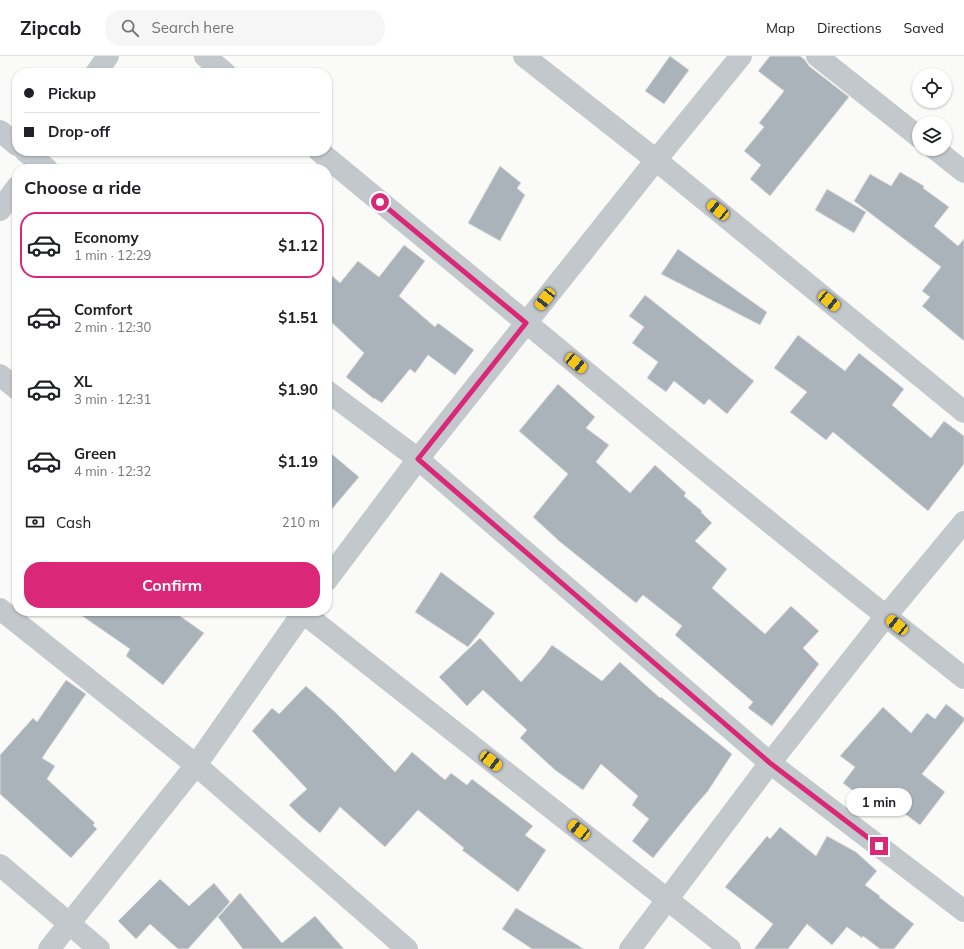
<!DOCTYPE html>
<html lang="en">
<head>
<meta charset="utf-8">
<style>
	body { margin:0; font-family:Mulish,sans-serif; background:#f6f6f6; color:#202124; height:100vh; display:flex; flex-direction:column; font-size:15px; white-space:nowrap }
	* { box-sizing:border-box; margin:0 }
	p { font-size:13px; color:#757577 }
	.icon { flex:none; width:22px; height:22px; fill:none; stroke:currentColor; stroke-width:2; stroke-linecap:round; stroke-linejoin:round }
	.map { position:relative; flex:1; overflow:hidden }
	.panel { position:absolute; left:12px; top:108px; width:320px; height:452px; display:flex; flex-direction:column; background:#fff; border-radius:16px; box-shadow:0 1px 3px #0004 }
	.panel>* { flex:none }
	.top-card { position:absolute; left:12px; top:12px; width:320px; height:88px; border-radius:16px; box-shadow:0 1px 3px #0004; display:grid; align-content:center; height:88px; padding:0 12px; background:#fff }
	.controls { position:absolute; left:912px; top:12px; display:grid; gap:8px }
	.controls a { display:grid; place-items:center; width:40px; height:40px; border-radius:50%; background:#fff; box-shadow:0 1px 3px #0004; font-size:20px }
	.end { position:absolute; width:18px; height:18px; margin:-9px; border:5px solid #db2777; background:#fff; box-shadow:0 0 0 2px #fff }
	.from { border-radius:50% }
	.bubble { position:absolute; height:28px; border-radius:14px; background:#fff; box-shadow:0 1px 3px #0004; font-size:13px; font-weight:700; line-height:28px; text-align:center }
	.car { position:absolute; width:12px; height:24px; margin:-12px -6px; border-radius:5px; box-shadow:0 0 3px 1px #0007; background:linear-gradient(#f5c518 24%,#345 0 40%,#f5c518 0 76%,#345 0 86%,#f5c518 0) }
	.top-card b { display:flex; align-items:center; gap:14px; height:38px; font-size:15px }
	.top-card b+b { border-top:1px solid #e0e0e0 }
	.top-card i { width:10px; height:10px; background:#202124 }
	ul { padding:0; list-style:none }
	li { display:flex; align-items:center; gap:12px; height:66px; margin:0 8px 6px; padding:0 4px; border:2px solid transparent; border-radius:16px }
	li div { flex:1 }
	li b { display:block; font-size:15px }
	li em { font-style:normal; font-weight:700 }
	li.current { border-color:#db2777 }
	li>.icon { width:36px; height:36px; stroke-width:1.5 }
	h2 { padding:0 12px; font-size:18px; line-height:48px }
	.pay { display:flex; align-items:center; gap:10px; height:44px; padding:0 12px; font-size:15px }
	.pay p { margin-inline-start:auto }
	.primary-button { display:flex; gap:8px; margin-top:auto; padding:8px 12px }
	.primary-button a { flex:1; height:46px; border-radius:16px; background:#db2777; color:#fff; font-size:16px; font-weight:700; line-height:46px; text-align:center }
	header { display:flex; align-items:center; gap:24px; box-sizing:border-box; height:56px; padding:0 20px; background:#fff; border-bottom:1px solid #e0e0e0 }
	header strong { font-size:19px }
	nav { display:flex; gap:22px; margin-inline-start:auto; font-size:14px }
	.search { width:280px; height:36px; background:#f6f6f6; display:flex; align-items:center; gap:10px; box-sizing:border-box; padding:0 14px; border-radius:16px; color:#757577; font-size:15px }
	.map>svg:first-child { display:block }
	.building { fill:#aab3b9; stroke:#dcdcda }
	.lines { fill:none; stroke-linecap:round; stroke-linejoin:round }
	.minor { stroke:#c3c8cc; stroke-width:22 }
	.route { stroke:#db2777; stroke-width:5 }
</style>
</head>
<body>
<header>
<strong>Zipcab</strong>
<div class="search"><svg class="icon" aria-label="search" viewBox="0 0 24 24"><circle cx="10" cy="10" r="6"/><path d="M15 15l6 6"/></svg>Search here</div>
<nav><a>Map</a><a>Directions</a><a>Saved</a></nav>
</header>
<div class="map">
<svg width="964" height="893" viewBox="0 0 964 893">
	<rect width="100%" height="100%" fill="#fafaf8"/>
	<g class="building">
		<path d="M670 0 689 14 664 48 645 35Z"/>
		<path d="M770 0H800L805 4 809 10 849 41 770 140 750 123 761 109 744 95 764 71 759 67 784 35 758 15Z"/>
		<path d="M500 110 521 127 517 132 525 139 500 185 468 167Z"/>
		<path d="M900 116 924 130 923 132 949 151 934 170 958 190 964 183V285L922 250 930 241 922 235 941 211 854 145 870 118 891 130Z"/>
		<path d="M827 133 866 156 854 177 815 154Z"/>
		<path d="M404 189 425 205 399 240 435 271 438 267 474 294 455 319 428 299 415 317 410 313 382 347 374 342V343L346 321 364 297 327 262V215L340 227 358 205 379 221Z"/>
		<path d="M678 193 767 256 760 269 661 218Z"/>
		<path d="M645 239 754 325 727 358 709 343 704 349 674 325 666 336 647 322 658 306 632 287 644 271 629 260Z"/>
		<path d="M798 279 845 315 859 297 904 333 892 349 931 382 944 365 964 380V408L928 455 833 376 826 384 790 356 807 336 774 312Z"/>
		<path d="M558 328 595 361 586 372 609 389 596 406 630 437 655 409 686 437 684 440 702 455 701 456 712 467 695 485 727 513 712 532 765 578 791 550 819 575 803 592 819 608 772 670 748 652 753 646 675 579 682 570 643 539 636 547 559 485 533 461 568 418 519 375Z"/>
		<path d="M327 394 359 421 327 459Z"/>
		<path d="M441 516 495 557 468 591 415 556Z"/>
		<path d="M75 555H173L204 577 163 629 126 600 130 593Z"/>
		<path d="M480 582 521 626 541 604 552 589 602 625 620 606 660 642 661 641 732 698 708 735 694 751 653 802 632 785 649 763 632 749 638 740 601 708 583 734 555 714 520 682 527 674 483 634 467 650 439 621Z"/>
		<path d="M66 624 86 638 42 702 55 710 47 723 95 767 93 769 97 773 71 802 0 738V699L33 662 37 666Z"/>
		<path d="M306 630 335 656 395 716 412 696 445 724 451 717 467 729 472 723 533 770 525 779 546 794 518 836 462 794 464 792 418 754 385 791 340 751 320 777 301 761 289 749 307 733 252 675 272 652 279 658Z"/>
		<path d="M946 648 964 662V665L922 718 945 736 920 769 878 738 870 748 843 727 855 711 840 700 883 651 911 677 927 657 935 663Z"/>
		<path d="M780 771 816 800 827 780 856 796 877 815 865 829 880 840 879 841 914 868 894 893H880L863 880 862 882 847 871 832 889 807 868 788 893H754L773 868 725 831 767 780 770 783Z"/>
		<path d="M160 823 189 850 214 827 230 846 188 893H178L150 868 136 883 118 865Z"/>
		<path d="M240 837 282 887 315 860 344 893H243L218 861Z"/>
		<path d="M516 852 584 893H532L502 873Z"/>
	</g>
	<g class="lines">
		<g class="minor">
			<path d="M205 0 225 17"/>
			<path d="M524 0 656 104 964 356"/>
			<path d="M817 0 919 81"/>
			<path d="M96 17 108 0"/>
			<path d="M0 75 17 89"/>
			<path d="M935 93 964 116"/>
			<path d="M25 95 47 113"/>
			<path d="M319 95C533 272 746 450 964 622"/>
			<path d="M0 154 17 131"/>
			<path d="M0 319 17 333"/>
			<path d="M327 335 418 403 770 707 964 855"/>
			<path d="M327 524 418 403 656 104 741 0"/>
			<path d="M0 553 196 709 407 893"/>
			<path d="M301 555 730 893"/>
			<path d="M0 809 99 893"/>
			<path d="M49 893 196 709 304 555"/>
			<path d="M630 893 770 707 886 560 964 466"/>
		</g>
	</g>
	<g class="lines">
		<path class="route" d="M380 146 526 267 418 403 770 707 879 790"/>
	</g>
</svg>
<div class="controls">
<a><svg class="icon" aria-label="locate" viewBox="0 0 24 24"><circle cx="12" cy="12" r="6"/><path d="M12 2v4M12 18v4M2 12h4M18 12h4"/></svg></a>
<a><svg class="icon" aria-label="layers" viewBox="0 0 24 24"><path d="M12 4l9 5-9 5-9-5zM3 14l9 5 9-5"/></svg></a>
</div>
<i class="end from" style="left:380px;top:146px"></i>
<i class="end" style="left:879px;top:790px"></i>
<div class="bubble" style="left:846px;top:732px;width:66px">1 min</div>
<i class="car" style="left:718px;top:154px;rotate:309deg"></i>
<i class="car" style="left:545px;top:243px;rotate:218deg"></i>
<i class="car" style="left:829px;top:245px;rotate:129deg"></i>
<i class="car" style="left:576px;top:307px;rotate:129deg"></i>
<i class="car" style="left:897px;top:569px;rotate:308deg"></i>
<i class="car" style="left:491px;top:705px;rotate:128deg"></i>
<i class="car" style="left:579px;top:774px;rotate:308deg"></i>
<div class="top-card">
<b><i class="from"></i>Pickup</b>
<b><i></i>Drop-off</b>
</div>
<section class="panel">
<h2>Choose a ride</h2>
<ul>
<li class="current"><svg class="icon" aria-label="car" viewBox="0 0 24 24"><path d="M5 17H2v-5l4-1 3-4h7l3 4 3 1v5h-3M9 17h6M6 11h13"/><circle cx="7" cy="17" r="2"/><circle cx="17" cy="17" r="2"/></svg><div><b>Economy</b><p>1 min · 12:29</p></div><em>$1.12</em></li>
<li><svg class="icon" aria-label="car" viewBox="0 0 24 24"><path d="M5 17H2v-5l4-1 3-4h7l3 4 3 1v5h-3M9 17h6M6 11h13"/><circle cx="7" cy="17" r="2"/><circle cx="17" cy="17" r="2"/></svg><div><b>Comfort</b><p>2 min · 12:30</p></div><em>$1.51</em></li>
<li><svg class="icon" aria-label="car" viewBox="0 0 24 24"><path d="M5 17H2v-5l4-1 3-4h7l3 4 3 1v5h-3M9 17h6M6 11h13"/><circle cx="7" cy="17" r="2"/><circle cx="17" cy="17" r="2"/></svg><div><b>XL</b><p>3 min · 12:31</p></div><em>$1.90</em></li>
<li><svg class="icon" aria-label="car" viewBox="0 0 24 24"><path d="M5 17H2v-5l4-1 3-4h7l3 4 3 1v5h-3M9 17h6M6 11h13"/><circle cx="7" cy="17" r="2"/><circle cx="17" cy="17" r="2"/></svg><div><b>Green</b><p>4 min · 12:32</p></div><em>$1.19</em></li>
</ul>
<div class="pay"><svg class="icon" aria-label="cash" viewBox="0 0 24 24"><path d="M3 7h18v10H3z"/><circle cx="12" cy="12" r="2"/></svg>Cash<p>210 m</p></div>
<div class="primary-button"><a>Confirm</a></div>
</section>
</div>
</body>
</html>
